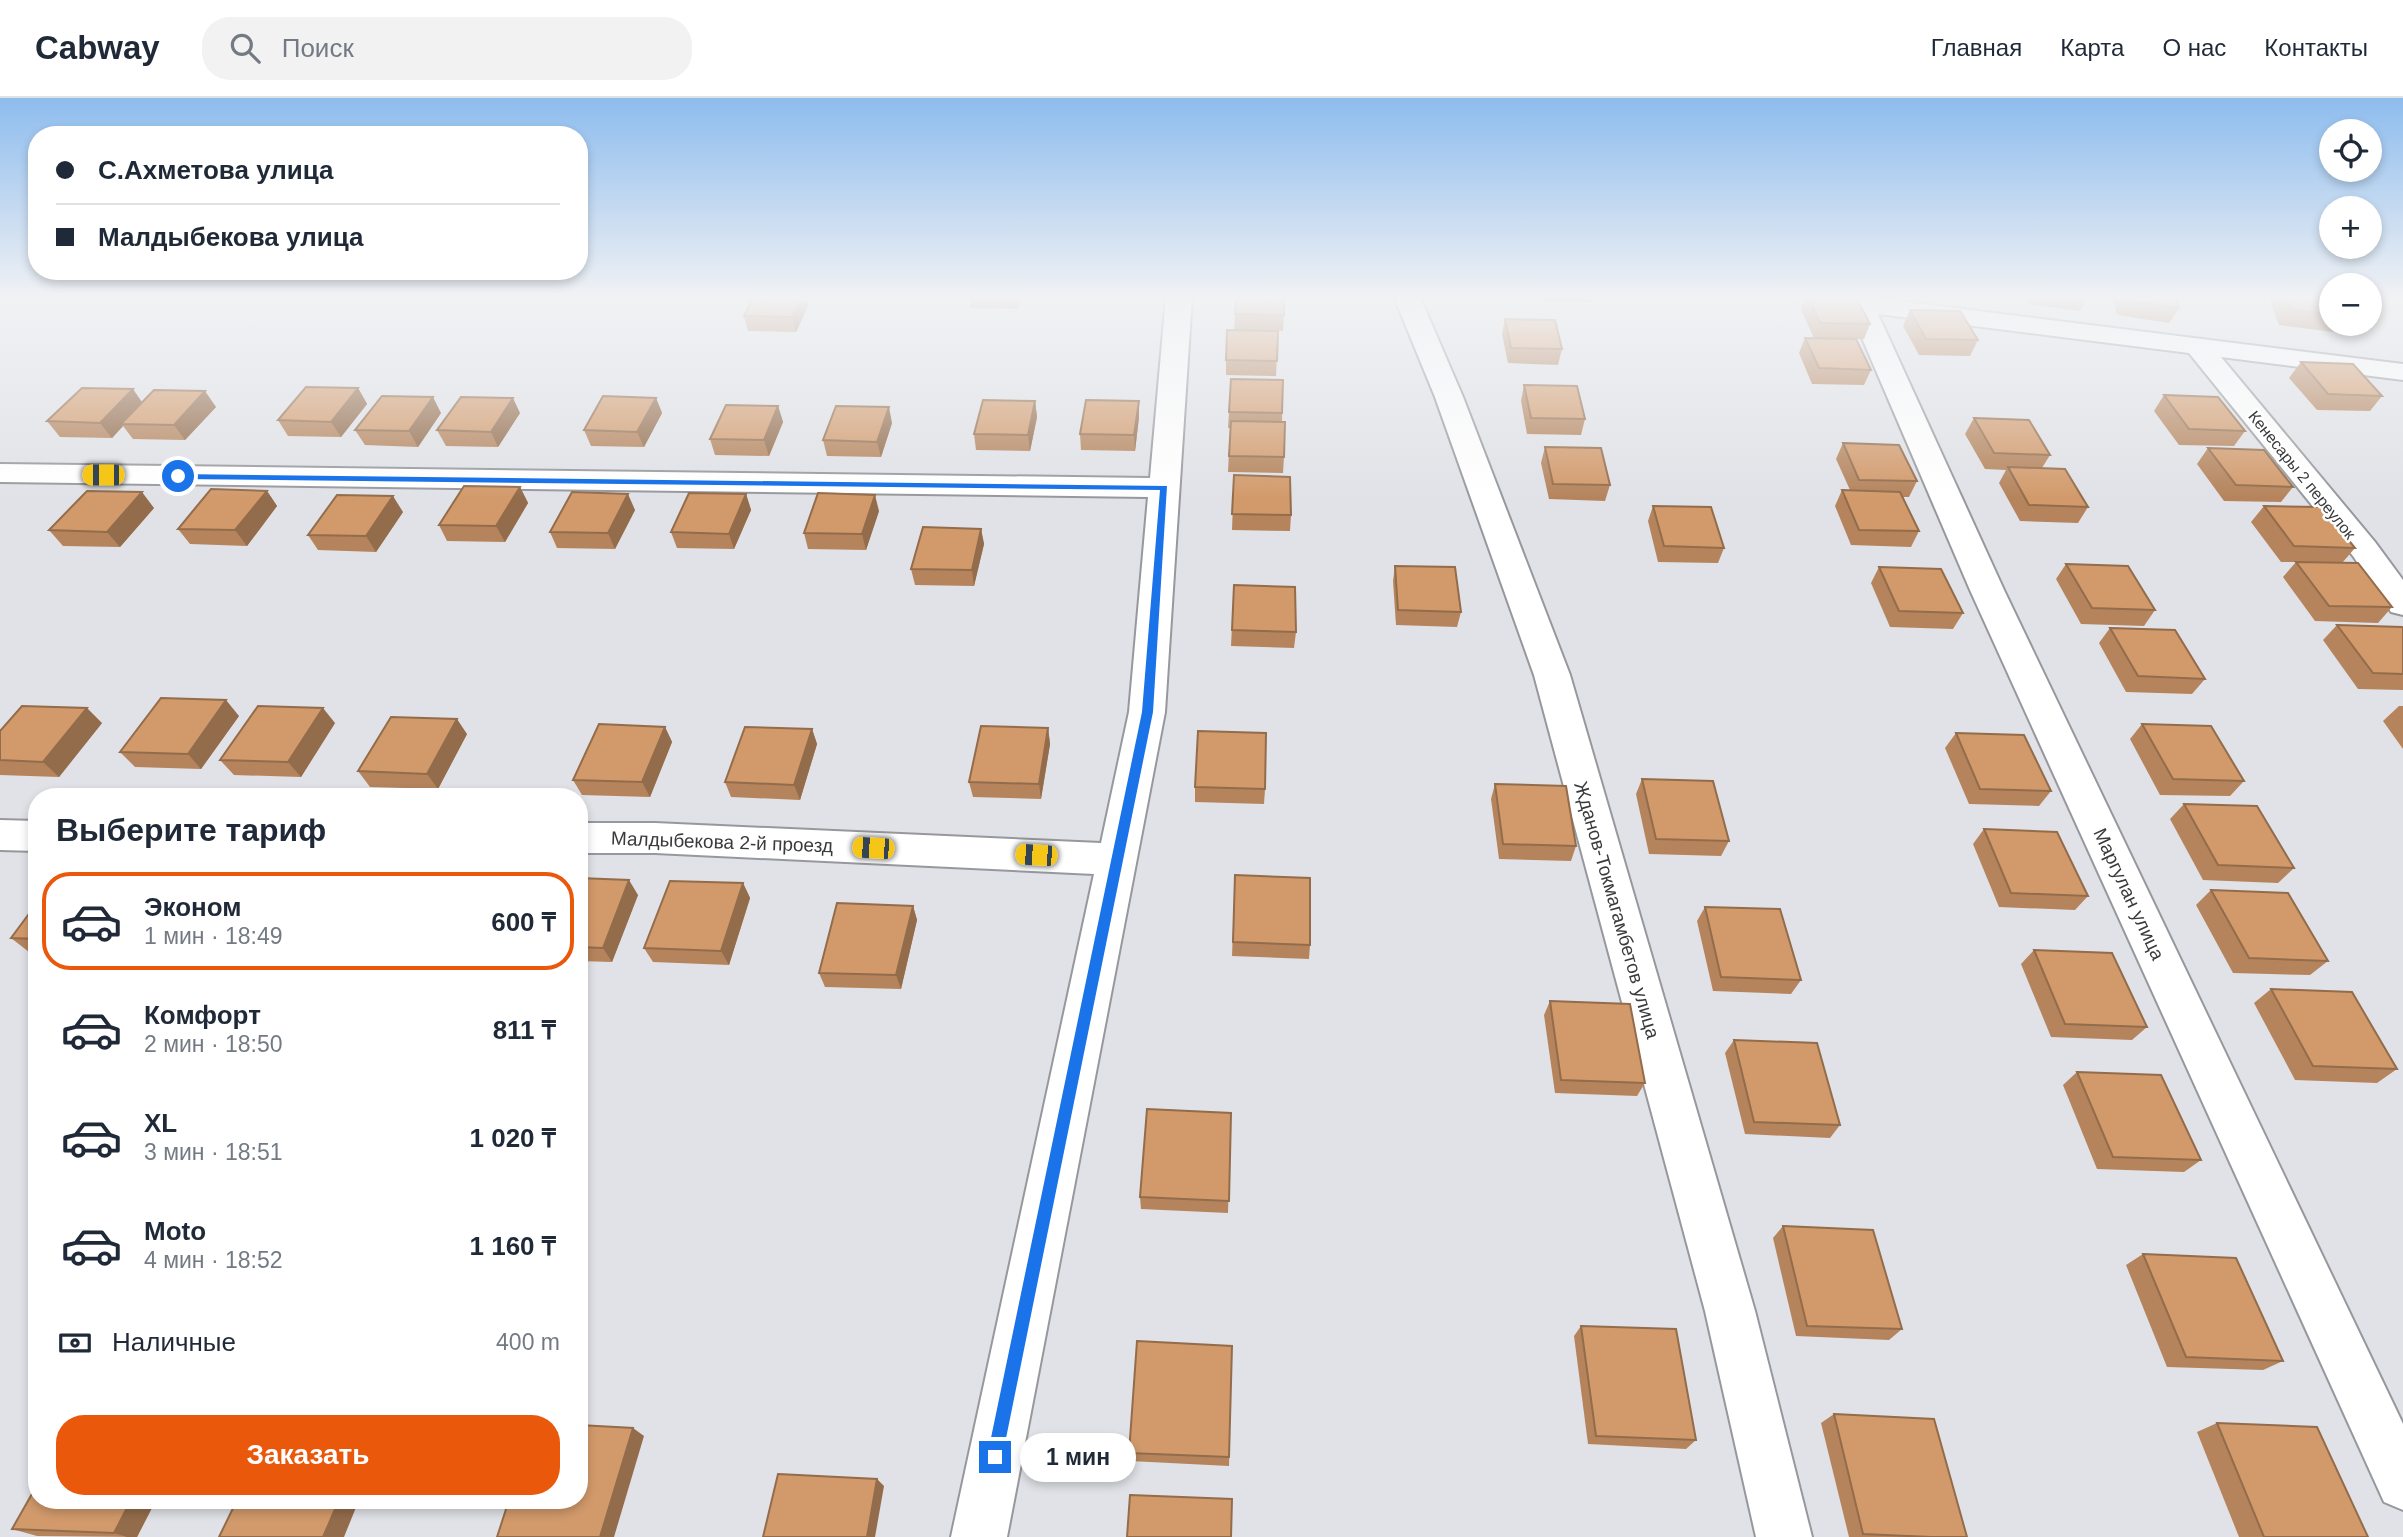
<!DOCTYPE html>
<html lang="ru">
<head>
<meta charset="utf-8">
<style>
	body { margin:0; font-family:Helvetica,sans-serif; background:#f2f2f3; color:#1f2937; height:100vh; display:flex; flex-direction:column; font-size:26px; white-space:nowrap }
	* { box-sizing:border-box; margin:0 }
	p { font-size:23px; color:#747a83 }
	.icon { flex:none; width:38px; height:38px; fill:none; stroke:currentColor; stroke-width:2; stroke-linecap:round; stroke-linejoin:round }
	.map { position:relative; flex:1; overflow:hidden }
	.panel { position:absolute; left:28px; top:690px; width:560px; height:721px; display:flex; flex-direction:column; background:#fff; border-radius:28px; box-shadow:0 4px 10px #0003 }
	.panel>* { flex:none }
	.guide { position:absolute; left:28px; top:28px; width:560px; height:154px; border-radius:28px; box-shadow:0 4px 10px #0003; display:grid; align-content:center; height:154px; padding:0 28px; background:#fff }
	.fabs { position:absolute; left:2319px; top:21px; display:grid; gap:14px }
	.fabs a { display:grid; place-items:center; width:63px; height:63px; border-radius:50%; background:#fff; box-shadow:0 4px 10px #0003; font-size:35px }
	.end { position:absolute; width:32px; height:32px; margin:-16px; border:9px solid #1a73e8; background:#fff; box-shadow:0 0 0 4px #fff }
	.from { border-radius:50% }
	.bubble { position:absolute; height:49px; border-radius:24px; background:#fff; box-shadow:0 4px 10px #0003; font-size:23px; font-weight:700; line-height:49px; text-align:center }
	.car { position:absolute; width:21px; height:42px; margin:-21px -10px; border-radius:9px; box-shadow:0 0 5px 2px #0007; background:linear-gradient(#f5c518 24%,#345 0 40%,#f5c518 0 76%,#345 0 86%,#f5c518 0) }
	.guide b { display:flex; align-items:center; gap:24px; height:66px; font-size:26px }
	.guide b+b { border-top:2px solid #e0e1e3 }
	.guide i { width:18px; height:18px; background:#1f2937 }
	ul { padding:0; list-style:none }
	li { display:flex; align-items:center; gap:21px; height:98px; margin:0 14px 10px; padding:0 14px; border:4px solid transparent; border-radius:28px }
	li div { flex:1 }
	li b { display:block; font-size:26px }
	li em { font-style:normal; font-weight:700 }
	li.on { border-color:#ea580c }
	li>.icon { width:63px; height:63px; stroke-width:1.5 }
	h2 { padding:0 28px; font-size:32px; line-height:84px }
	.pay { display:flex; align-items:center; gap:18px; height:77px; padding:0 28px; font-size:26px }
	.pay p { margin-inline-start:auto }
	.primary-button { display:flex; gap:14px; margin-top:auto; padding:14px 28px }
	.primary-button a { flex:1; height:80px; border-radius:28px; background:#ea580c; color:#fff; font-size:28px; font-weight:700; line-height:80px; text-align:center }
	header { display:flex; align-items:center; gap:42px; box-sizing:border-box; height:98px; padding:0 35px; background:#fff; border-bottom:2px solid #e0e1e3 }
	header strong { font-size:33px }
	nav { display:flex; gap:38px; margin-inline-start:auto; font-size:24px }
	.search { width:490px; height:63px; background:#f2f2f3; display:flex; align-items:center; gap:18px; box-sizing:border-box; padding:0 24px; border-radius:28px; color:#747a83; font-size:26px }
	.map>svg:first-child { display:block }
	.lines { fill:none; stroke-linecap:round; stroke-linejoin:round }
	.street-casing { stroke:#97989d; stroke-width:4 }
	.street { fill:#fff; fill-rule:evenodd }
	.wall { fill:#b5845c }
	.shaded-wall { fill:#936c4b }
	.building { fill:#d29a6b; stroke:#936c4b; stroke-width:2 }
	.route { fill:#1a73e8 }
	.labels { text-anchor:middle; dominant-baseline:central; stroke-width:5; stroke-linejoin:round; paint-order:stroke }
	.far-street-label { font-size:16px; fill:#393a3c; stroke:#fff }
	.street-label { font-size:19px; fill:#393a3c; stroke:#fff }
</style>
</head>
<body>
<header>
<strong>Cabway</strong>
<div class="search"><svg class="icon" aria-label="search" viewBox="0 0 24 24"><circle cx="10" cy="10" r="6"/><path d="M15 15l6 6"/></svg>Поиск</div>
<nav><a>Главная</a><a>Карта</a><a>О нас</a><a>Контакты</a></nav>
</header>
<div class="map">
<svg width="2403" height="1439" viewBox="0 0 2403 1439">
	<rect width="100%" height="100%" fill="#e0e2e7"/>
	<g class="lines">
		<defs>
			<g id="street">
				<path d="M1166 199H1192L1165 614 1007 1439H951L1094 776 655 755H579V725H655L1101 745 1129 614 1148 399 0 384V366L1150 380Z"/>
				<path d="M1394 199H1420L1463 299 1570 577 1755 1213 1812 1439H1756L1705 1213 1534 577 1435 299Z"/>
				<path d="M1793 199H1866L2403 266V282L2221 259 2375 444 2403 482V517L2391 514 2353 458 2189 255 1878 216 2004 492 2403 1326V1412L2384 1404 1970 492 1850 212 1797 205Z"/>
				<path d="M0 722 37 723V753L0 752Z"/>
			</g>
		</defs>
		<use href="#street" class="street-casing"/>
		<use href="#street" class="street"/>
	</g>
	<g class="wall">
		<path d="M969 199H1021L1018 211 971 210Z"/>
		<path d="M1086 199H1134L1133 203 1086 201Z"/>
		<path d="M1236 199 1284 217 1283 233 1234 232Z"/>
		<path d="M1542 199H1593L1591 204 1543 203Z"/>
		<path d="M1806 199H1856L1870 226 1864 241H1844L1871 272 1864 287 1812 286 1799 255 1805 240H1814L1801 212Z"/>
		<path d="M2027 199H2088L2080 213 2029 206Z"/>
		<path d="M2112 199H2175L2179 210 2169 225 2117 217Z"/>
		<path d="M2270 199H2331V226H2340L2333 234 2279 227 2269 200Z"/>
		<path d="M809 206 796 234 748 233 744 218Z"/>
		<path d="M1910 212 1978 242 1970 258 1919 257 1903 228Z"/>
		<path d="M1505 221 1562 251 1558 267 1508 265 1502 236Z"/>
		<path d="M1278 233 1276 278 1226 277V262Z"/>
		<path d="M2301 264 2382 298 2370 313 2317 312 2289 280Z"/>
		<path d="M1283 282 1282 324 1284 359 1283 375 1228 374 1230 330H1228L1229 314Z"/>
		<path d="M1524 287 1585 321 1581 337 1527 336 1521 303Z"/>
		<path d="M358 290 367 306 341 339 288 338 278 322Z"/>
		<path d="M2164 297 2245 333 2234 348 2179 347 2154 313Z"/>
		<path d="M656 300 662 315 644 349 591 348 584 332Z"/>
		<path d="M1035 303 1037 319 1030 353 976 352 974 336Z"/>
		<path d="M1139 303V319L1135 353 1081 352 1080 336Z"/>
		<path d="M142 304 216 309 185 342 133 341 123 328 112 340 60 339 47 323Z"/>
		<path d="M778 308 783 324 769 358 715 357 710 341Z"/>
		<path d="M441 315 418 349 365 347 355 332Z"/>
		<path d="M520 315 498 349 446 348 437 332Z"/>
		<path d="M1974 320 2050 357 2042 370 2088 409 2078 425 2020 423 1999 385 2006 372 1985 371 1965 336Z"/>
		<path d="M892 325 881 359 827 358 823 342Z"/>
		<path d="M1843 345 1917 383 1909 399H1903L1919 433 1911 449 1851 447 1835 408 1842 392H1850L1836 361Z"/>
		<path d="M1545 349 1610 387 1605 403 1549 401 1541 365Z"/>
		<path d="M2208 350 2293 389 2281 404 2224 403 2197 366Z"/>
		<path d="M1234 377 1291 417 1290 433 1232 432Z"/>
		<path d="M520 389 528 405 505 444 447 443 439 427Z"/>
		<path d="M267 393 277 408 247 448 190 446 178 431Z"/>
		<path d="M746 396 751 412 734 451 677 450 671 434Z"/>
		<path d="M1653 408 1724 450 1718 465 1658 464 1648 423Z"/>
		<path d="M2264 408 2355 450 2342 465 2392 509 2378 525 2315 523 2283 479 2296 464H2281L2251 424Z"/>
		<path d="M154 410 120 449 63 448 49 432Z"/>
		<path d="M635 412 615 451 557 450 550 434Z"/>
		<path d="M879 413 866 452 808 451 804 435Z"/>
		<path d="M403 414 376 454 318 452 308 437Z"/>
		<path d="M981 431 984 446 974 488 915 487 911 471Z"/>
		<path d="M2066 466 2155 512 2144 528 2081 526 2056 481Z"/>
		<path d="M1395 468 1461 514 1457 529 1396 527 1393 483Z"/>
		<path d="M1879 469 1963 515 1953 531 1890 529 1871 485Z"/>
		<path d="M1234 487 1296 534 1294 550 1231 548Z"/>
		<path d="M2337 527 2403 530V592L2358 591 2323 542Z"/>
		<path d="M2110 530 2205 581 2192 596 2126 594 2099 545Z"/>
		<path d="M2399 608H2403V651L2383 623Z"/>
		<path d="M239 618 201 671 135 669 120 654Z"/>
		<path d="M102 625 59 679 0 677V633Z"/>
		<path d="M335 625 301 679 234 677 220 662Z"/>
		<path d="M2142 626 2244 683 2230 698 2160 697 2130 641Z"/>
		<path d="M665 629 672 644 650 699 582 697 573 682Z"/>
		<path d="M1048 630 1050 646 1041 701 973 699 969 684Z"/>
		<path d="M812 631 817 646 800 702 731 699 725 684Z"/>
		<path d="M1956 635 2051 693 2039 708 1969 706 1945 650Z"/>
		<path d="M467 636 438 691 370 689 358 673Z"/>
		<path d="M1642 681 1729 743 1721 758 1649 756 1636 696Z"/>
		<path d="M1495 686 1576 748 1571 763 1499 761 1491 701Z"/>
		<path d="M1195 689 1265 691 1264 706 1195 704Z"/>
		<path d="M2184 706 2294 770 2278 785 2203 782 2170 721Z"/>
		<path d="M1984 731 2088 798 2075 812 1999 809 1973 746Z"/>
		<path d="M1235 777 1310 847 1309 861 1232 858Z"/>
		<path d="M579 780 638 797 612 864 579 863Z"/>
		<path d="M743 785 750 800 729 867 653 864 644 850Z"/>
		<path d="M2211 792 2328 863 2310 877 2233 875 2196 807Z"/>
		<path d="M37 805V854H29L11 840Z"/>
		<path d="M913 808 917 822 901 891 825 889 819 875Z"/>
		<path d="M1705 809 1801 882 1791 896 1713 893 1697 823Z"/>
		<path d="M2034 852 2147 929 2132 942 2051 939 2021 866Z"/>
		<path d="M2271 891 2397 971 2377 985 2295 982 2254 905Z"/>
		<path d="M1550 903 1645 985 1637 998 1555 995 1544 917Z"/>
		<path d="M1734 942 1840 1027 1830 1040 1745 1036 1725 955Z"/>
		<path d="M2077 974 2201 1062 2184 1074 2097 1071 2063 987Z"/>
		<path d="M1231 1015 1228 1115 1141 1111 1140 1099Z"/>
		<path d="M1783 1128 1902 1231 1889 1242 1796 1238 1773 1140Z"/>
		<path d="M2143 1156 2283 1263 2263 1272 2167 1269 2126 1167Z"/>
		<path d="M1581 1228 1696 1342 1686 1351 1588 1346 1574 1238Z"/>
		<path d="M1232 1248 1229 1368 1130 1363 1129 1355Z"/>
		<path d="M1834 1316 1967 1439H1849L1821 1325Z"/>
		<path d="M2217 1325 2368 1439H2239L2197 1334Z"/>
		<path d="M37 1402H156L137 1439 37 1438 12 1431Z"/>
	</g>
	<g class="shaded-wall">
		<path d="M802 199H807L809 206 796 234 792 219Z"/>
		<path d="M1017 199H1021L1018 211Z"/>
		<path d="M358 290 367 306 341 339 331 324Z"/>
		<path d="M133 291 144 307 121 326 123 328 112 340 100 325Z"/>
		<path d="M205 293 216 309 185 342 174 327Z"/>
		<path d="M433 299 441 315 418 349 409 333Z"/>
		<path d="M513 300 520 315 498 349 491 334Z"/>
		<path d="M656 300 662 315 644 349 637 334Z"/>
		<path d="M1035 303 1037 319 1030 353 1028 337Z"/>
		<path d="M1139 303V319L1135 353 1134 337Z"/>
		<path d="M778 308 783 324 769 358 764 342Z"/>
		<path d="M889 309 892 325 881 359 877 344Z"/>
		<path d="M520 389 528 405 505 444 496 428Z"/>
		<path d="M267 393 277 408 247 448 235 432Z"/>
		<path d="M142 394 154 410 120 449 107 434Z"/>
		<path d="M628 396 635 412 615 451 608 435Z"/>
		<path d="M746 396 751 412 734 451 729 436Z"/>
		<path d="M875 397 879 413 866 452 862 436Z"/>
		<path d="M393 398 403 414 376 454 366 438Z"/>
		<path d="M981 431 984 446 974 488 972 472Z"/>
		<path d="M226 602 239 618 201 671 188 656Z"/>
		<path d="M87 610 102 625 59 679 43 664Z"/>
		<path d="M323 610 335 625 301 679 288 664Z"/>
		<path d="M457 621 467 636 438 691 427 676Z"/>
		<path d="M665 629 672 644 650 699 642 684Z"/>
		<path d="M1048 630 1050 646 1041 701 1039 686Z"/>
		<path d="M812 631 817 646 800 702 794 687Z"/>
		<path d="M629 782 638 797 612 864 603 850Z"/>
		<path d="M743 785 750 800 729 867 721 853Z"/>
		<path d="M913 808 917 822 901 891 896 877Z"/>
		<path d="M633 1330 644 1338 614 1439H600Z"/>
		<path d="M877 1381 884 1388 875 1439H867Z"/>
		<path d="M131 1402H156L137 1439H127L114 1435Z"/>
		<path d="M339 1402H359L344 1439H323Z"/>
	</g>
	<g class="building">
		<path d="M753 199H802L792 219 744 218Z"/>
		<path d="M1236 199H1284V217L1235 216Z"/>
		<path d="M1808 199H1856L1870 226 1820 225Z"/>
		<path d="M2125 199H2175L2179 210 2126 202Z"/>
		<path d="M2285 199H2331V217L2290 211Z"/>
		<path d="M1910 212 1960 213 1978 242 1926 241Z"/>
		<path d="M1505 221 1555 222 1562 251 1511 250Z"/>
		<path d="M1227 232 1278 233 1277 263 1226 262Z"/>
		<path d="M1805 240 1856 241 1871 272 1819 270Z"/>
		<path d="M2301 264 2353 266 2382 298 2328 296Z"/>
		<path d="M1231 281 1283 282 1282 315 1229 314Z"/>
		<path d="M1524 287 1577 288 1585 321 1531 320Z"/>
		<path d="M306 289 358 290 331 324 278 322Z"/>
		<path d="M82 290 133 291 100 325 47 323Z"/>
		<path d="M154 292 205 293 174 327 121 326Z"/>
		<path d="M2164 297 2218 299 2245 333 2189 331Z"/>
		<path d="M382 298 433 299 409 333 355 332Z"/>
		<path d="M603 298 656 300 637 334 584 332Z"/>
		<path d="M461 299 513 300 491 334 437 332Z"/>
		<path d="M983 302 1035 303 1028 337 974 336Z"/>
		<path d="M1086 302 1139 303 1134 337 1080 336Z"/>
		<path d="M726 307 778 308 764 342 710 341Z"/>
		<path d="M836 308 889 309 877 344 823 342Z"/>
		<path d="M1974 320 2029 322 2050 357 1994 355Z"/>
		<path d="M1231 323 1285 324 1284 359 1229 358Z"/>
		<path d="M1843 345 1899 347 1917 383 1859 382Z"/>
		<path d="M1545 349 1601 350 1610 387 1553 386Z"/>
		<path d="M2208 350 2264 352 2293 389 2236 387Z"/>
		<path d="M2008 369 2065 371 2088 409 2029 407Z"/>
		<path d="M1234 377 1290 379 1291 417 1232 416Z"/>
		<path d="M464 388 520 389 496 428 439 427Z"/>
		<path d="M211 391 267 393 235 432 178 431Z"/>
		<path d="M1842 392 1900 394 1919 433 1859 432Z"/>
		<path d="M87 393 142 394 107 434 49 432Z"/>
		<path d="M572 394 628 396 608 435 550 434Z"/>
		<path d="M689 395 746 396 729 436 671 434Z"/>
		<path d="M818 395 875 397 862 436 804 435Z"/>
		<path d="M337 397 393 398 366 438 308 437Z"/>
		<path d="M1653 408 1711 409 1724 450 1664 448Z"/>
		<path d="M2264 408 2322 409 2355 450 2294 448Z"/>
		<path d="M923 429 981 431 972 472 911 471Z"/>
		<path d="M2296 464 2358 465 2392 509 2329 508Z"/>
		<path d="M2066 466 2128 468 2155 512 2092 510Z"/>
		<path d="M1395 468 1455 469 1461 514 1398 512Z"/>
		<path d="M1879 469 1941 471 1963 515 1899 513Z"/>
		<path d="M1234 487 1295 489 1296 534 1232 532Z"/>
		<path d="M2337 527 2402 529 2403 530V576L2373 575Z"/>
		<path d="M2110 530 2175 532 2205 581 2138 578Z"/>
		<path d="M161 600 226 602 188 656 120 654Z"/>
		<path d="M22 608 87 610 43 664 0 662V633Z"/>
		<path d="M258 608 323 610 288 664 220 662Z"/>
		<path d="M391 619 457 621 427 676 358 673Z"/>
		<path d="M599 626 665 629 642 684 573 682Z"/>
		<path d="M2142 626 2211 628 2244 683 2173 681Z"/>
		<path d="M981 628 1048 630 1039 686 969 684Z"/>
		<path d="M745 629 812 631 794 687 725 684Z"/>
		<path d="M1198 633 1266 635 1265 691 1195 689Z"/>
		<path d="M1956 635 2024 637 2051 693 1980 691Z"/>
		<path d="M1642 681 1713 683 1729 743 1656 741Z"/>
		<path d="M1495 686 1566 688 1576 748 1503 746Z"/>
		<path d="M2184 706 2257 708 2294 770 2218 767Z"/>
		<path d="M1984 731 2057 734 2088 798 2011 795Z"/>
		<path d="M1235 777 1310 780V847L1233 844Z"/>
		<path d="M579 780 629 782 603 850 579 849Z"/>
		<path d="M670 783 743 785 721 853 644 850Z"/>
		<path d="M2211 792 2288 795 2328 863 2249 860Z"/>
		<path d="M37 805V841L11 840Z"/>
		<path d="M837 805 913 808 896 877 819 875Z"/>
		<path d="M1705 809 1780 811 1801 882 1721 879Z"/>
		<path d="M2034 852 2112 855 2147 929 2065 926Z"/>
		<path d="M2271 891 2352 894 2397 971 2313 968Z"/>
		<path d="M1550 903 1630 906 1645 985 1561 982Z"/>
		<path d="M1734 942 1817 945 1840 1027 1754 1024Z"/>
		<path d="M2077 974 2161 977 2201 1062 2113 1059Z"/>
		<path d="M1147 1011 1231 1015 1229 1103 1140 1099Z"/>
		<path d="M1783 1128 1873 1132 1902 1231 1807 1228Z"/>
		<path d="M2143 1156 2236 1160 2283 1263 2186 1259Z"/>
		<path d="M1581 1228 1676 1231 1696 1342 1596 1338Z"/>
		<path d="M1137 1243 1232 1248 1229 1359 1129 1355Z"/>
		<path d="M1834 1316 1934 1321 1967 1439H1931L1863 1436Z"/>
		<path d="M2217 1325 2317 1329 2368 1439H2264Z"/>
		<path d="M579 1327 633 1330 600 1439H497L509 1402H579Z"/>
		<path d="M778 1376 877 1381 867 1439H763Z"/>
		<path d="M37 1387V1402H131L114 1435 12 1431Z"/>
		<path d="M1130 1397 1232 1401 1231 1439H1127Z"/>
		<path d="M237 1402H339L323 1439H219Z"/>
	</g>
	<linearGradient id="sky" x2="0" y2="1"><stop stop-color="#8dbcee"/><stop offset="0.5" stop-color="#f1f2f4"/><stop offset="1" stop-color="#f1f2f4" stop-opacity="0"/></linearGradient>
	<rect width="2403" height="400" fill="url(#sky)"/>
	<path class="route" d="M175 376 1167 388 1153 614 1001 1365 995 1367 990 1365 987 1359 1142 614 1160 392 178 381 175 380Z"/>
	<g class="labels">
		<g class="far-street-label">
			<text transform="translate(2302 377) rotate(51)">Кенесары 2 переулок</text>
		</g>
		<g class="street-label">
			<text transform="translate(722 744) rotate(2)">Малдыбекова 2-й проезд</text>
			<text transform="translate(2129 796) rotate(65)">Маргулан улица</text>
			<text transform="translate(1617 812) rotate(74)">Жданов-Токмагамбетов улица</text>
		</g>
	</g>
</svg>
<div class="fabs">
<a><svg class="icon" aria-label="locate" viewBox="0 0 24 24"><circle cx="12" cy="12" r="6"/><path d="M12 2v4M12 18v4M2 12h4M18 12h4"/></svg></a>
<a>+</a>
<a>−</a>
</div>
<i class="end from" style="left:178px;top:378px"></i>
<i class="end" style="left:995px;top:1359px"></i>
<div class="bubble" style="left:1020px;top:1335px;width:116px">1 мин</div>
<i class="car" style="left:103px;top:377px;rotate:270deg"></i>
<i class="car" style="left:873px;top:750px;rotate:273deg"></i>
<i class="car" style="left:1036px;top:757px;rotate:273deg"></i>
<div class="guide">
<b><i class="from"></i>С.Ахметова улица</b>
<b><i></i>Малдыбекова улица</b>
</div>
<section class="panel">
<h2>Выберите тариф</h2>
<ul>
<li class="on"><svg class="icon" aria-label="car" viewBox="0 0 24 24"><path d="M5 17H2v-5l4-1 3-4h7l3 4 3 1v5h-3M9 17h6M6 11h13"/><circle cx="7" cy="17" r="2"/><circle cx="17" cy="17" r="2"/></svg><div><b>Эконом</b><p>1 мин · 18:49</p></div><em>600 ₸</em></li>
<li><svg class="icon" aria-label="car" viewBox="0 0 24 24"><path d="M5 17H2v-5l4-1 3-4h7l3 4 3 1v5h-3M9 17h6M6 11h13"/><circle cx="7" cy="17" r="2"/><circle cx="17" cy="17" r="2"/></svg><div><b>Комфорт</b><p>2 мин · 18:50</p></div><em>811 ₸</em></li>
<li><svg class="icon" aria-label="car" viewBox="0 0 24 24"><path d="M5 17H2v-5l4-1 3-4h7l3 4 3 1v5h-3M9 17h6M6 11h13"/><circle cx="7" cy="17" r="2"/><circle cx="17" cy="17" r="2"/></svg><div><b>XL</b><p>3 мин · 18:51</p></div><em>1 020 ₸</em></li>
<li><svg class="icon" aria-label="car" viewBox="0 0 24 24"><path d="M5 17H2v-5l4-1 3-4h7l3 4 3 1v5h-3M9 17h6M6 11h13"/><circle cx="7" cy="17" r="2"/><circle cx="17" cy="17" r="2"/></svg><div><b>Moto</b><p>4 мин · 18:52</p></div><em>1 160 ₸</em></li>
</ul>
<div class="pay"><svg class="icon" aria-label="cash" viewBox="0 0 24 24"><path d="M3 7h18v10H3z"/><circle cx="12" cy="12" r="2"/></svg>Наличные<p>400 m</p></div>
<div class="primary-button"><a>Заказать</a></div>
</section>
</div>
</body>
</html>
